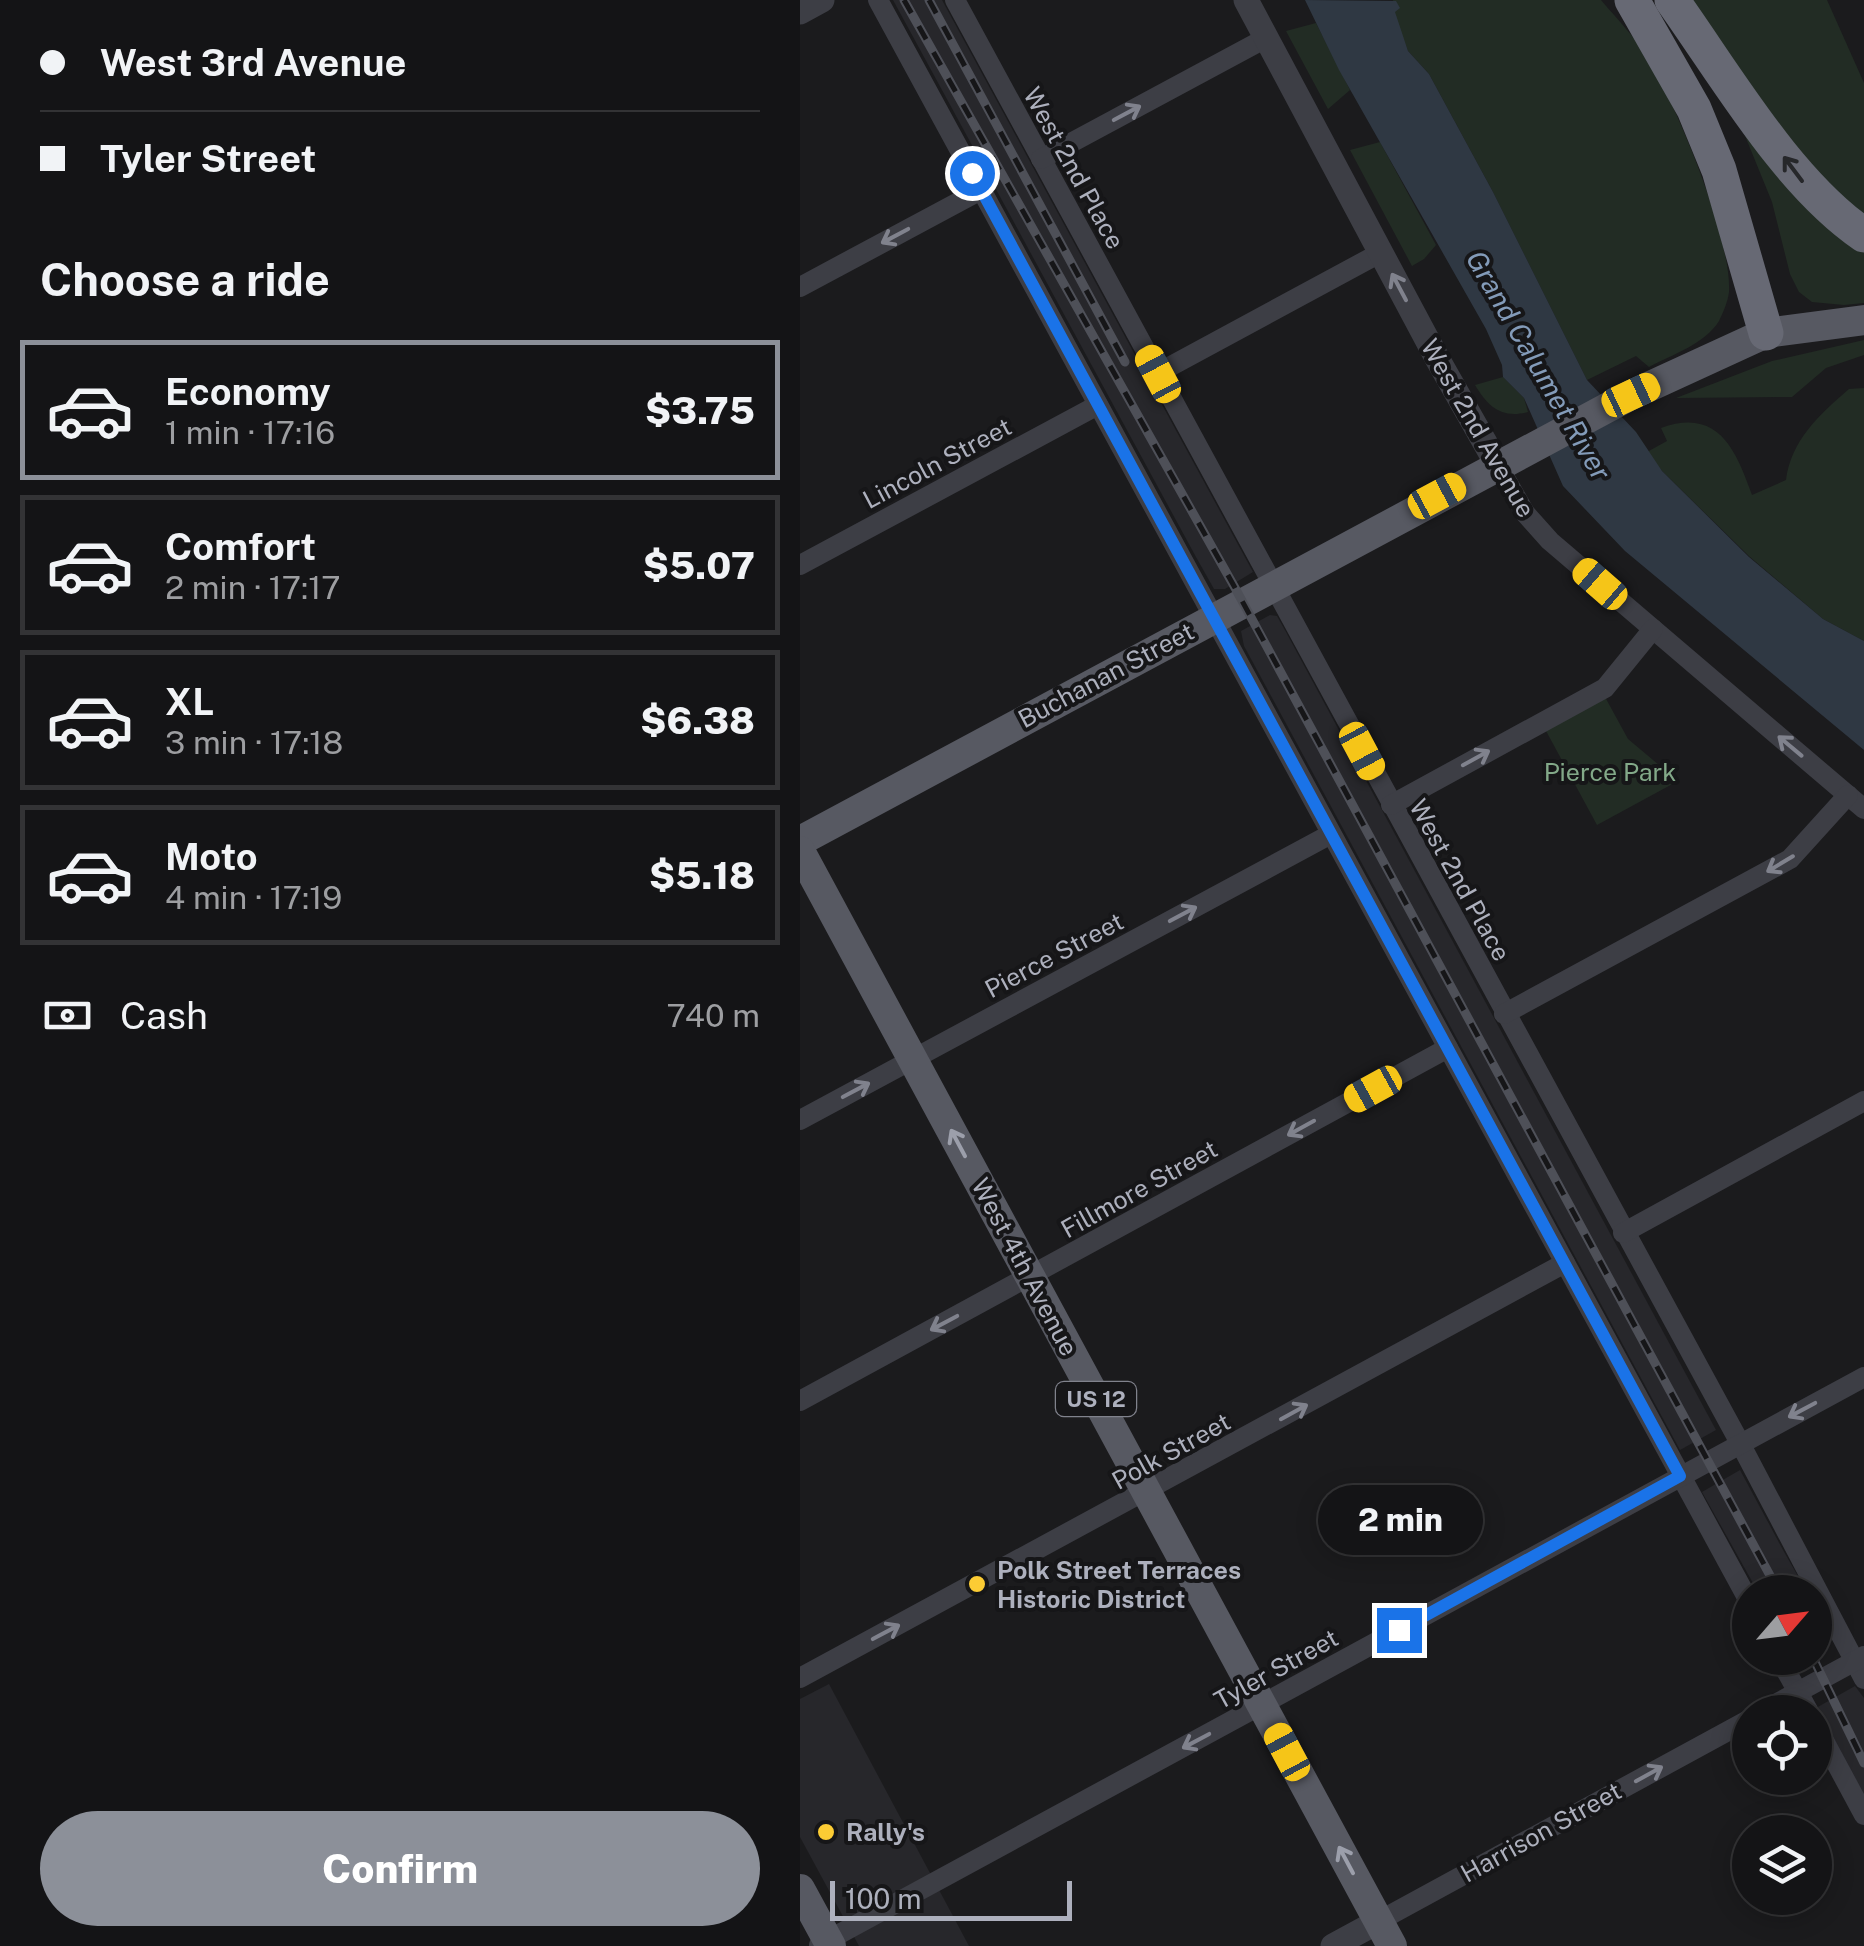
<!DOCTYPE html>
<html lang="en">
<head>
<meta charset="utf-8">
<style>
	body { margin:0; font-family:"Public Sans",sans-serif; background:#1d1d1f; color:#f1f3f6; height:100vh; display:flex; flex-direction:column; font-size:38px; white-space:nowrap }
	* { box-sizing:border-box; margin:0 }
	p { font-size:32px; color:#9d9ea1 }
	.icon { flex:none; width:55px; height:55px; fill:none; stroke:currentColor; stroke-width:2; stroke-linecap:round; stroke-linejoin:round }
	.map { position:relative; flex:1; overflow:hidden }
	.drawer { display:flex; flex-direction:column; background:#141416; width:800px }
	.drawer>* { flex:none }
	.banner { display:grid; align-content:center; height:220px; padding:0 40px; background:#141416 }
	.needle { width:65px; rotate:62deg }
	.tools { position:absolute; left:932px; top:1575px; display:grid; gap:20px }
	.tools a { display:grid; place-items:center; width:100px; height:100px; border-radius:50%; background:#141416; box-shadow:0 5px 25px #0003,0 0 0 2px #333335; font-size:50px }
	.scale { position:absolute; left:30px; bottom:25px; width:242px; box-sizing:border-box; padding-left:10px; border:5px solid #adb0bd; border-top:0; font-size:28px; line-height:35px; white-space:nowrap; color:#adb0bd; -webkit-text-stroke:8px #161618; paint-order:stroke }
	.end { position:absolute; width:45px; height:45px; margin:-22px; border:12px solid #1a73e8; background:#fff; box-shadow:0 0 0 5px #fff }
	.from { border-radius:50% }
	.bubble { position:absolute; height:70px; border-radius:35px; background:#141416; box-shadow:0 5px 25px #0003,0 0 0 2px #333335; font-size:32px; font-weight:800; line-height:70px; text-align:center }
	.car { position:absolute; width:30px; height:60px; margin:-30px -15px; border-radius:12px; box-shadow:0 0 8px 2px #0007; background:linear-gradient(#f5c518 24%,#345 0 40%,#f5c518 0 76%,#345 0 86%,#f5c518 0) }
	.banner b { display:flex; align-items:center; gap:35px; height:95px; font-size:38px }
	.banner b+b { border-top:2px solid #333335 }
	.banner i { width:25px; height:25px; background:#f1f3f6 }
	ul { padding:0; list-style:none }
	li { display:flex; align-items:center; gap:30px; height:140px; margin:0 20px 15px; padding:0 20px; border:5px solid #333335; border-radius:0px }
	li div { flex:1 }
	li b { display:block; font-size:38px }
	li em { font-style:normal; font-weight:800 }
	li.selected { border-color:#8c9099 }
	li>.icon { width:90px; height:90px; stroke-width:1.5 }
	h2 { padding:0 40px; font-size:45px; line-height:120px }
	.pay { display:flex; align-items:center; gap:25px; height:110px; padding:0 40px; font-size:38px }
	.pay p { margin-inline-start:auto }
	.button { display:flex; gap:20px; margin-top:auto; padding:20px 40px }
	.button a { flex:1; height:115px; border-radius:60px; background:#8c9099; color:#fff; font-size:40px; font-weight:800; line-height:115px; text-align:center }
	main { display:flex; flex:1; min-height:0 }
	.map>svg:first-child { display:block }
	.built { fill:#27272b }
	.green { fill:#222c24 }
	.water { fill:#2f3843 }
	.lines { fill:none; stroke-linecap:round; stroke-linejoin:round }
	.minor { stroke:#3d3e45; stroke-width:20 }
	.tertiary { stroke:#3d3e45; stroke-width:25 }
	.primary { stroke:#575962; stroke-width:30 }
	.motorway { stroke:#676974; stroke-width:35 }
	.rail-casing { stroke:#4e5058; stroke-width:9 }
	.rail { stroke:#161618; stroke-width:5; stroke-dasharray:15; stroke-linecap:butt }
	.oneway { stroke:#80828d }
	.oneway2 { stroke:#26272a }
	.oneway3 { stroke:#9c9fab }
	.route { stroke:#1a73e8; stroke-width:12 }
	.poi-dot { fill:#fccc34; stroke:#161618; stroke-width:4 }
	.labels { text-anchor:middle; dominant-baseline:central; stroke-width:8; stroke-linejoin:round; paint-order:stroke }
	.shield { fill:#161618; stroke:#80828c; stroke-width:2.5 }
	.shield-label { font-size:22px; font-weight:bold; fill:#adb0bd }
	.street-label { font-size:25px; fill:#adb0bd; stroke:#161618 }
	.park-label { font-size:25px; fill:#83a989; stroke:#161618 }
	.poi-label { font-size:25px; font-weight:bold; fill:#adb0bd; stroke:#161618; text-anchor:start }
	.water-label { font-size:28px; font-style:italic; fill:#839bb9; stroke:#161618 }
</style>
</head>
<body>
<main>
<section class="drawer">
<div class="banner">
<b><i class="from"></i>West 3rd Avenue</b>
<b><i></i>Tyler Street</b>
</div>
<h2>Choose a ride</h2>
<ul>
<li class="selected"><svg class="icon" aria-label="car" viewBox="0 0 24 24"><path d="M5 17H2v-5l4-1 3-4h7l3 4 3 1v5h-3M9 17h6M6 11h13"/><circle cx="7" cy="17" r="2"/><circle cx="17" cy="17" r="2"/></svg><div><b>Economy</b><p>1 min · 17:16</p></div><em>$3.75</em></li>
<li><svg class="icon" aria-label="car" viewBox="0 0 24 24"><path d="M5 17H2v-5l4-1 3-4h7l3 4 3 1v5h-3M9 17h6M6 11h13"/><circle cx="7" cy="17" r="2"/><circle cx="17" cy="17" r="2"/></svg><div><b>Comfort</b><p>2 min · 17:17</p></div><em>$5.07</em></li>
<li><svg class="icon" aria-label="car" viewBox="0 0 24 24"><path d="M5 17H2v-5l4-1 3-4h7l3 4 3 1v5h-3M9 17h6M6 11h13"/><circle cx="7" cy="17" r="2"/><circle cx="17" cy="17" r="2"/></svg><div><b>XL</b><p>3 min · 17:18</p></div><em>$6.38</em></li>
<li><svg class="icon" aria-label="car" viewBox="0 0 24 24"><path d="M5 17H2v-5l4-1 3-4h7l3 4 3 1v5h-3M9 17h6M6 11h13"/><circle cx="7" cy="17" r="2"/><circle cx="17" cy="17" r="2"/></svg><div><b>Moto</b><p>4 min · 17:19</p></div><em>$5.18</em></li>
</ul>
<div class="pay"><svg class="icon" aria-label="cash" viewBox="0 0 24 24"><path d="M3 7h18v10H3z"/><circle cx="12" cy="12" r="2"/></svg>Cash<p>740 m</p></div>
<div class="button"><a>Confirm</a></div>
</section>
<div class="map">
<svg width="1064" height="1946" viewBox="0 0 1064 1946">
	<rect width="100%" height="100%" fill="#1b1b1d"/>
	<g class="built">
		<path d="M93 0H142L453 572 425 589H414L396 557Z"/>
		<path d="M470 615 477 616 486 632 916 1430 880 1450 444 646 441 631Z"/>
		<path d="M940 1470 983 1550 1007 1592H958L902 1492Z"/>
		<path d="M29 1684 169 1946H59L0 1837V1699Z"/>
		<path d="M1055 1686 1064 1698V1796L1016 1708Z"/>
	</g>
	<g class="green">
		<path d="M593 0H801C817 19 836 38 849 60 877 107 932 239 929 292 928 301 923 313 919 321 905 344 871 355 849 367L836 356 787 380 693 192 629 74 608 51 596 20Z"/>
		<path d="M889 0H1027L1064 83V219L1026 189Z"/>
		<path d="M516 23 550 90 528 109 486 31Z"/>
		<path d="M939 121 1064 249V303L1044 305 1012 302 999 292 990 274 972 202Z"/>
		<path d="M580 142 636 245 624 259 612 266 550 150Z"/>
		<path d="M1064 340V355L1026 368 992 397 876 398 972 361Z"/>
		<path d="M703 377 724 398 728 412C702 419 688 407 675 385Z"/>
		<path d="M1064 388V641L1023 619 950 557 862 471 847 452 867 441 861 428C919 407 936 451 952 495L986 480C991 440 1020 414 1049 389Z"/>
		<path d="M805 697 828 739 878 781 797 825 745 729Z"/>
	</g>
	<path class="water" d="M505 0 596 1 600 8 595 12 608 51 629 74 693 192 787 380 836 432 862 471 949 557 1023 619 1064 641V750L825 551 763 486 724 398 703 377 702 365 686 329 539 70Z"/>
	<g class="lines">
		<g class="minor">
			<path d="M78 0 950 1603"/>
			<path d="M155 0 940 1443 1064 1679"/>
			<path d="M241 159 466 38"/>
			<path d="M0 287 181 190"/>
			<path d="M358 373 580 253"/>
			<path d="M697 464 725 513 750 541 1064 809"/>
			<path d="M0 565 298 405"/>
			<path d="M591 805 805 688 853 629"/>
			<path d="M704 1014 990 859 1048 795"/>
			<path d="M0 1120 531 834"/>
			<path d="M823 1233 1064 1101"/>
			<path d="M0 1401 648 1048"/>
			<path d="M979 1658 1009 1712"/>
			<path d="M0 1678 765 1263"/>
			<path d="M961 1712 1064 1656"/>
			<path d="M1015 1724 1064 1815"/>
			<path d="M579 1921 950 1719"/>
			<path d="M19 1945 1064 1377"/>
		</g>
		<g class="tertiary">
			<path d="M446 0 638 360 697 464"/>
			<path d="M0 12 22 0"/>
			<path d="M533 1946 579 1921"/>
		</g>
		<g class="primary">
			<path d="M0 841 831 395 966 333 1064 320"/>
			<path d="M0 851 592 1946"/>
			<path d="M0 1889 31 1946"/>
		</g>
		<g class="motorway">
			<path d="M832 0 894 109 919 170 966 333"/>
			<path d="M872 0C927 77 987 182 1064 235"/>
		</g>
		<defs>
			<g id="rail">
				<path d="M104 0 434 586 979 1592"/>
				<path d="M129 0 325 362"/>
				<path d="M1013 1658 1064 1763"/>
			</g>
		</defs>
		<use href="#rail" class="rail-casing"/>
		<use href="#rail" class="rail"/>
	</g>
	<defs><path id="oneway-shaft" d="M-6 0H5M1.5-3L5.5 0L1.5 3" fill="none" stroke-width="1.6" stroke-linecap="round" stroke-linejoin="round" transform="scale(2.5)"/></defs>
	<g class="oneway">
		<use href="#oneway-shaft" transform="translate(327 113) rotate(-28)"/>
		<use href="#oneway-shaft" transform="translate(95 236) rotate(152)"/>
		<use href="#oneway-shaft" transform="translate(599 287) rotate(-118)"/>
		<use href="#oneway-shaft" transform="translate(990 746) rotate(-140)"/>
		<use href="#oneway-shaft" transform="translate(676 758) rotate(-29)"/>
		<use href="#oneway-shaft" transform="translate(980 864) rotate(149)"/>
		<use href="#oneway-shaft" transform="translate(383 914) rotate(-28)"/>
		<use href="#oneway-shaft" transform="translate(56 1090) rotate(-28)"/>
		<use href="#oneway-shaft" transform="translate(501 1128) rotate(151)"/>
		<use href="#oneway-shaft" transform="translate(144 1323) rotate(152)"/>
		<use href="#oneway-shaft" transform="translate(1002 1410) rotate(152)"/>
		<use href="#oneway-shaft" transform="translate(494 1412) rotate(-29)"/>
		<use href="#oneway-shaft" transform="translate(86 1632) rotate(-28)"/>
		<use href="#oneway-shaft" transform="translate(396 1741) rotate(152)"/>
		<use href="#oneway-shaft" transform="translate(849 1774) rotate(-29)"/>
	</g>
	<use class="oneway2" href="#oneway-shaft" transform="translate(993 169) rotate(-127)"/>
	<g class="oneway3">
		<use href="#oneway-shaft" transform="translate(158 1143) rotate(-118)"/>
		<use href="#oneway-shaft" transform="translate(546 1860) rotate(-118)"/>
	</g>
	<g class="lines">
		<path class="route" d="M172 173 880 1476 599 1630"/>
	</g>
	<g class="poi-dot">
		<circle cx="177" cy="1584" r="10"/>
		<circle cx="26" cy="1832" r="10"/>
	</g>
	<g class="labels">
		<rect class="shield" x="256" y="1382" width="80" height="34" rx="8"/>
		<g class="shield-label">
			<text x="296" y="1399">US 12</text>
		</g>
		<g class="street-label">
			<text transform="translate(274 168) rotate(61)">West 2nd Place</text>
			<text transform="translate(678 428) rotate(60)">West 2nd Avenue</text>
			<text transform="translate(137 463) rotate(-28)">Lincoln Street</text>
			<text transform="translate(306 675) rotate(-28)">Buchanan Street</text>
			<text transform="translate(660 880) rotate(61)">West 2nd Place</text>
			<text transform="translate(254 955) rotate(-28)">Pierce Street</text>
			<text transform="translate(339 1189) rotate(-29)">Fillmore Street</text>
			<text transform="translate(225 1267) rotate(62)">West 4th Avenue</text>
			<text transform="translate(371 1451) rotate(-29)">Polk Street</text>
			<text transform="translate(476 1669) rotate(-29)">Tyler Street</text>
			<text transform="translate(741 1832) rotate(-29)">Harrison Street</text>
		</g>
		<g class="park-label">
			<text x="810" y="772">Pierce Park</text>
		</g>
		<g class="poi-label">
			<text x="197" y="1570">Polk Street Terraces<tspan x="197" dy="29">Historic District</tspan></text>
			<text x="46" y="1832">Rally's</text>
		</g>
		<g class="water-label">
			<text transform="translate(739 365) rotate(60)">Grand Calumet River</text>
		</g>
	</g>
</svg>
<div class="tools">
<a><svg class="needle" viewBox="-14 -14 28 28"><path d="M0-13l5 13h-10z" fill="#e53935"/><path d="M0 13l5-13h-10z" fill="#9d9ea1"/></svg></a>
<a><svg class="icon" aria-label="locate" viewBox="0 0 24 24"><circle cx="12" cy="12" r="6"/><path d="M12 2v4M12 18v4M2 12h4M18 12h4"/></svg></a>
<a><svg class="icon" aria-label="layers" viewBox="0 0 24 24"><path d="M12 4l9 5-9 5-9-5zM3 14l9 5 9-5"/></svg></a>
</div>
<div class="scale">100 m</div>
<i class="end from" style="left:172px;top:173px"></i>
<i class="end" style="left:599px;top:1630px"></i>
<div class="bubble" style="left:518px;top:1485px;width:165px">2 min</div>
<i class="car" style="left:358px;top:374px;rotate:332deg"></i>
<i class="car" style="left:831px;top:395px;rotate:65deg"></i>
<i class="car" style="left:637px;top:496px;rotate:62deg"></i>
<i class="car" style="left:800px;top:584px;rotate:311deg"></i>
<i class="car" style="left:562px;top:751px;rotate:152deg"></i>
<i class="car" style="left:573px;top:1089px;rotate:241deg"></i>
<i class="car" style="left:487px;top:1752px;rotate:332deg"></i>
</div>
</main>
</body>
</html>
